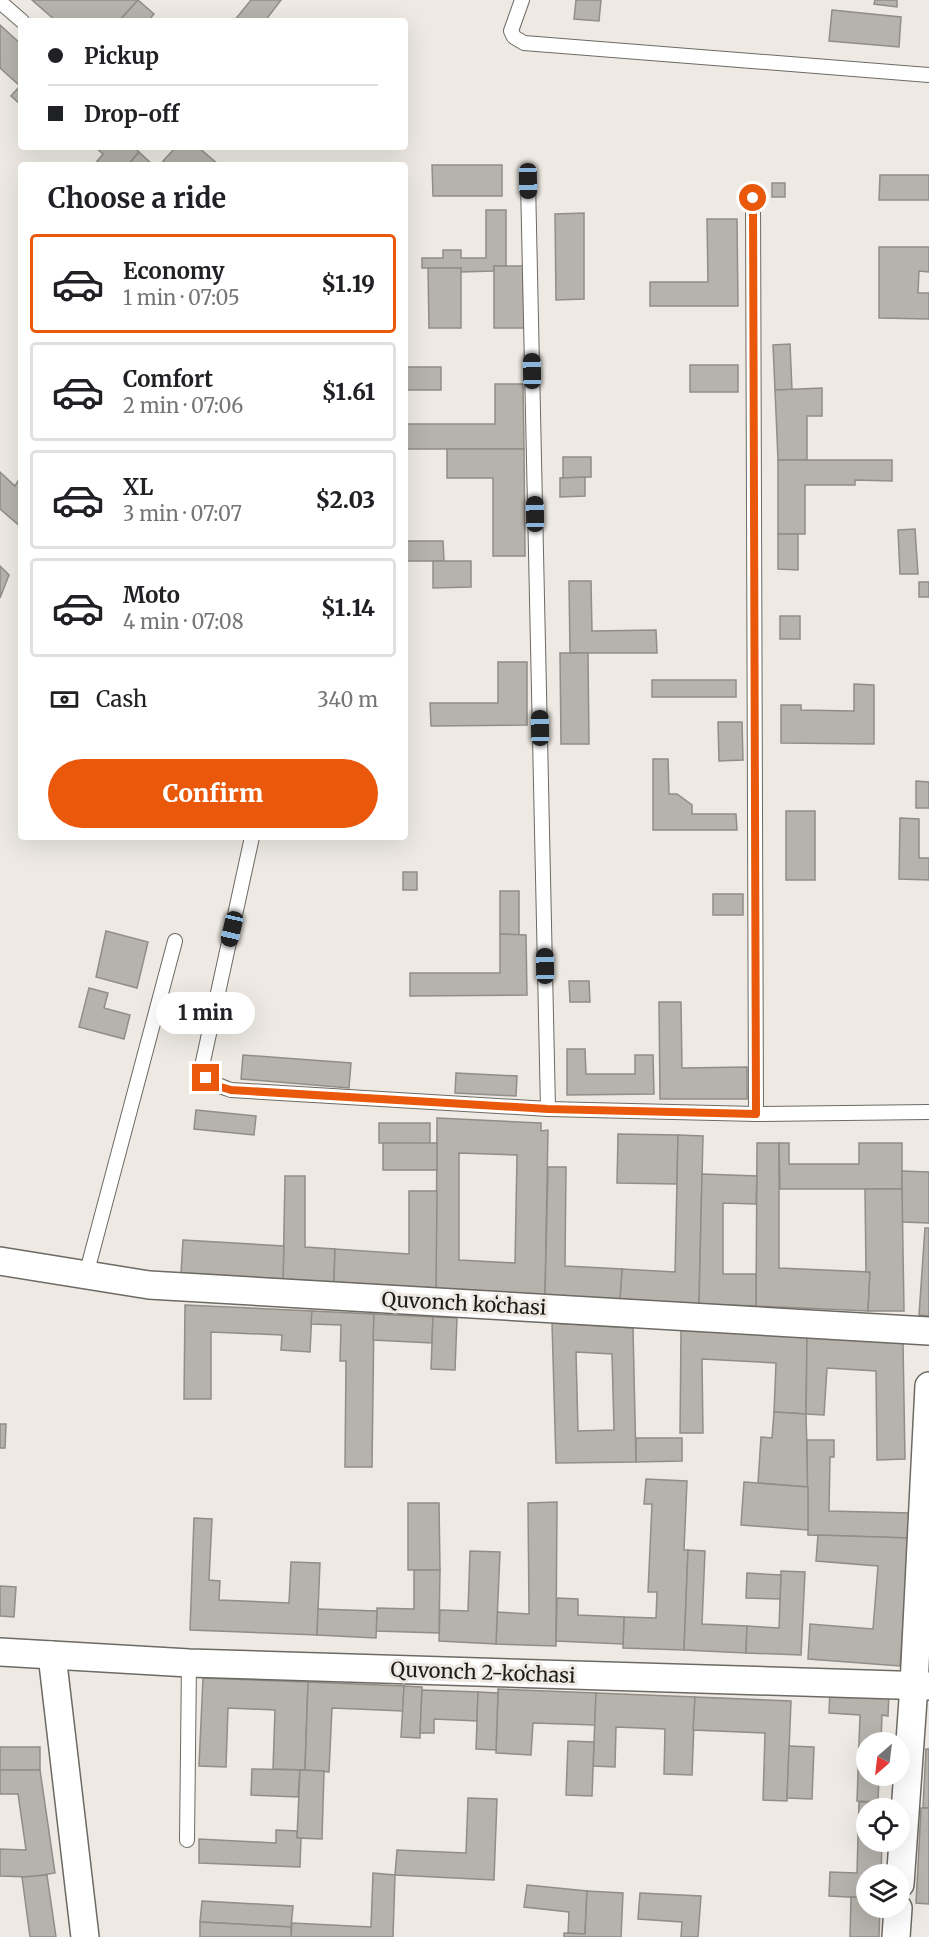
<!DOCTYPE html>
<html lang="en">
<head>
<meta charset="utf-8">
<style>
	body { margin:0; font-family:Merriweather,serif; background:#f2f2f2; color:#202124; height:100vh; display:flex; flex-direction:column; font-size:22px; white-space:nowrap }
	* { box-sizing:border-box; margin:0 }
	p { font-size:20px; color:#757577 }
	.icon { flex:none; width:33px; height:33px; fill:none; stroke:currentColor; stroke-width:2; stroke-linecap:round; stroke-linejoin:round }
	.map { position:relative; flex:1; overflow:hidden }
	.panel { position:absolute; left:18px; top:162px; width:390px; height:678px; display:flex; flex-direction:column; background:#fff; border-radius:6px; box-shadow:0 6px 24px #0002 }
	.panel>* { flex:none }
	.guide { position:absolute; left:18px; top:18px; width:390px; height:132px; border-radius:6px; box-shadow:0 6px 24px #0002; display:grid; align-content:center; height:132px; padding:0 30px; background:#fff }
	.needle { width:39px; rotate:208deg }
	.controls { position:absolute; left:856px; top:1732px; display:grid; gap:12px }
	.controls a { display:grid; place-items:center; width:54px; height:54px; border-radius:50%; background:#fff; box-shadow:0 6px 24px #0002; font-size:30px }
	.end { position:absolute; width:27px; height:27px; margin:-14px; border:8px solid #ea580c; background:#fff; box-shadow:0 0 0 3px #fff }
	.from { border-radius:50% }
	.bubble { position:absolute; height:42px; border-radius:21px; background:#fff; box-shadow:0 6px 24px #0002; font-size:20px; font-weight:800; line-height:42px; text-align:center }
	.car { position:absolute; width:18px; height:36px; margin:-18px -9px; border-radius:8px; box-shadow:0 0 4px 2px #0007; background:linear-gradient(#222 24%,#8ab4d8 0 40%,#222 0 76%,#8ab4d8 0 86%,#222 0) }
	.guide b { display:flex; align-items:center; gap:21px; height:57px; font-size:22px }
	.guide b+b { border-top:2px solid #e0e0e0 }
	.guide i { width:15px; height:15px; background:#202124 }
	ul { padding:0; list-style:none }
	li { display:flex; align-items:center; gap:18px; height:99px; margin:0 12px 9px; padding:0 18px; border:3px solid #e0e0e0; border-radius:6px }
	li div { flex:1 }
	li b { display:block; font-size:22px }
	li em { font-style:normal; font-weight:800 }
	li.on { border-color:#ea580c }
	li>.icon { width:54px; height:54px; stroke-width:1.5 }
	h2 { padding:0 30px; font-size:27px; line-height:72px }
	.pay { display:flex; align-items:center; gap:15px; height:66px; padding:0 30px; font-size:22px }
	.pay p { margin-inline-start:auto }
	.cta { display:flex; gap:12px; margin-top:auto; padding:12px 30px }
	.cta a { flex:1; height:69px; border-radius:36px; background:#ea580c; color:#fff; font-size:24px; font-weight:800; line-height:69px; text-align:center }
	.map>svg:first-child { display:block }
	.building { fill:#b6b2ac; stroke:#918d87; stroke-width:1.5; fill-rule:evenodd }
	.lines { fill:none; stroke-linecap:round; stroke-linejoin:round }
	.service-casing { stroke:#6d6a64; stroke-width:16 }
	.minor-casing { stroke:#6d6a64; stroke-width:30 }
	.service { stroke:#fff; stroke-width:14 }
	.minor { stroke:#fff; stroke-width:27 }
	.route { stroke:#ea580c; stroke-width:8 }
	.labels { text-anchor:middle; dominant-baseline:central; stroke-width:6; stroke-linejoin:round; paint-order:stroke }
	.street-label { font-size:20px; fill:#1d1c19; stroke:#eeeae3 }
</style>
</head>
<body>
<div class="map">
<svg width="929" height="1937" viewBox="0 0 929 1937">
	<rect width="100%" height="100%" fill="#eeeae3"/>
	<g class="building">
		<path d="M32 0H138L119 21H56Z"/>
		<path d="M138 0 154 14 148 21H119Z"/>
		<path d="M251 0H281L265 21H234Z"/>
		<path d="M576 0H601L599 21 574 19Z"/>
		<path d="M875 0H897V7L874 4Z"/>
		<path d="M832 10 901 17 899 47 829 41Z"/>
		<path d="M0 25 21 44V105L11 96 20 86 0 68Z"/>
		<path d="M95 147H134L139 152 128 165H94L103 154Z"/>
		<path d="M176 147H198L219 165H167L163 161Z"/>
		<path d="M139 152 153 165H128Z"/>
		<path d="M432 165H502V196H433Z"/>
		<path d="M880 175H929V200H879Z"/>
		<rect x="772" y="183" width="13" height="14"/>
		<path d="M486 210H506V266H494V271L461 272V268H422V258H443V250H461V258H486Z"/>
		<path d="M584 213V299L556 300 555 214Z"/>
		<path d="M707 219H737L738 306H650V282H708Z"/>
		<path d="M879 247H929V272L919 271 918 293H929V319L879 318Z"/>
		<path d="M494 266H523L524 328H494Z"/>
		<path d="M428 268H461V328H429Z"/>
		<path d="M790 344 792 390H775L773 345Z"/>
		<rect x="690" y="365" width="48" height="27"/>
		<rect x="405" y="367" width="36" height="23"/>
		<path d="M495 384H523L524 449H405V424H495Z"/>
		<path d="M822 388V416H807V460H778L775 390Z"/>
		<path d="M447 449H524L525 556H493V478H447Z"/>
		<path d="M563 457H591V477L563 478Z"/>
		<path d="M778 460H892V481L855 480V485H805V534H778Z"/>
		<path d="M0 472 15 486 21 476V527L0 509Z"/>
		<path d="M585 477V496L560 497V478Z"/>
		<path d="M915 529 918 574H900L898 530Z"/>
		<path d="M778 534H798V570L778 569Z"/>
		<path d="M405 541H443L444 561H405Z"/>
		<path d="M433 561H471V587L433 588Z"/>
		<path d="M0 566 9 575 0 598Z"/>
		<path d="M569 581H591L592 631 656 630 657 653H570Z"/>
		<rect x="919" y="582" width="10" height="15"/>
		<rect x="780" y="616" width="20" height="23"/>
		<path d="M560 653H588L589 744H561Z"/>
		<path d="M498 662H527V725L431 726 430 703H498Z"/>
		<rect x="652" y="680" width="84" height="17"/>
		<path d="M854 684 874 685V744L781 743V705H801V710L854 711Z"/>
		<path d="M718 722H742L743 760 719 761Z"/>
		<path d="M653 759H668L669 794H677L692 805V814H736L737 830H653Z"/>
		<path d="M916 781 929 782V808H916Z"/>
		<rect x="786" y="811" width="29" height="69"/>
		<path d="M900 818 919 819V858H929V880L899 879Z"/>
		<rect x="403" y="872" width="14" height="18"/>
		<path d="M500 891H519V935L500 934Z"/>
		<rect x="713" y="894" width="30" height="21"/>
		<path d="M106 931 148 942 137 988 96 977Z"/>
		<path d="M500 934 526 935 527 995 410 996V973H500Z"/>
		<path d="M569 981H589L590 1002H570Z"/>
		<path d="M89 988 108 993 104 1008 130 1015 124 1039 79 1027Z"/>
		<path d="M659 1002H681L682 1068 747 1067V1099H660Z"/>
		<path d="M567 1049H585L586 1074H635V1055H653L654 1094 567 1095Z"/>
		<path d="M243 1055 351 1063 349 1088 241 1079Z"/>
		<path d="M456 1073 517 1076 516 1096 455 1093Z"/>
		<path d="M196 1110 256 1116 254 1135 194 1129Z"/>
		<path d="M437 1118 541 1123V1131L548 1130 545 1295 436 1288ZM459 1153 517 1155 515 1263 459 1260Z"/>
		<path d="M379 1123H430V1144L379 1143Z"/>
		<path d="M618 1134 678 1135 677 1184 617 1183Z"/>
		<path d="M678 1135 703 1136 699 1304 620 1299 622 1269 675 1272Z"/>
		<rect x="383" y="1143" width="54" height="27"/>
		<path d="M757 1143H779V1268L870 1272 868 1311 756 1306Z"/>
		<path d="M779 1143H789V1164H859V1143H902V1189H780Z"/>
		<path d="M548 1167H566L565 1266 622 1269 620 1299 545 1295Z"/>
		<path d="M902 1171 929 1172V1223L902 1222Z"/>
		<path d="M702 1174 757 1176 756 1204 723 1203V1274H756V1306L699 1304Z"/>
		<path d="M285 1176H305V1247L335 1249 334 1282 283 1279Z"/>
		<path d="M865 1189H902L904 1311H868L870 1272H866Z"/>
		<path d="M409 1191H437L436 1288 334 1282 335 1249 409 1254Z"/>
		<path d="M925 1228H929V1316L919 1315Z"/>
		<path d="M183 1240 284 1246 283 1279 181 1273Z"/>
		<path d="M185 1305 312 1311 310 1352 281 1350 282 1335 211 1332V1399H184Z"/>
		<path d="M312 1311 374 1314 372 1467H345L346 1361H340L341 1325 311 1324Z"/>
		<path d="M374 1314 433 1317 432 1343 373 1340Z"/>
		<path d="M433 1317 457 1318 455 1370 431 1369Z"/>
		<path d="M552 1323 633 1328 636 1462 556 1463ZM576 1352 612 1354 614 1430 578 1431Z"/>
		<path d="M681 1330 807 1337 806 1414 774 1412 776 1363 702 1359 703 1433H680Z"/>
		<path d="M807 1337 903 1342 905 1459 877 1460 876 1371 827 1368 824 1415 806 1414Z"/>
		<path d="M774 1412 806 1414 808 1487 758 1483 761 1437 772 1438Z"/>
		<path d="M0 1424H6L5 1448H0Z"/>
		<path d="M636 1438H682V1461L636 1462Z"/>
		<path d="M807 1440H834V1457H830L829 1511 910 1513 909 1538 808 1535Z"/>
		<path d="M646 1479 687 1481 684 1550H688L684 1650 623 1648 624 1617 656 1618 657 1592H648L652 1504H644Z"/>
		<path d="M744 1482 808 1487V1530L741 1525Z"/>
		<path d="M557 1502 556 1646 496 1644 497 1612 529 1614 528 1503Z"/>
		<path d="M408 1503H439L440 1570H408Z"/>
		<path d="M194 1518 212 1519 209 1580 220 1581 219 1600 289 1603 291 1562 320 1563 317 1635 190 1630Z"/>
		<path d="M818 1535 909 1538 900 1666 808 1659 810 1624 873 1629 878 1566 816 1561Z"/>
		<path d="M688 1550 705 1551 702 1624 747 1626 746 1653 684 1650Z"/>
		<path d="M470 1551 500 1552 496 1644 439 1641 440 1610 468 1611Z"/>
		<path d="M414 1570H440L439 1633 376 1631 377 1608 414 1609Z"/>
		<path d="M781 1571 805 1572 801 1655 746 1653 747 1626 779 1628Z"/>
		<path d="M747 1573 781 1575 780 1599 746 1598Z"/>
		<path d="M0 1586 16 1587 14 1617 0 1616Z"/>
		<path d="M557 1598 578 1599V1615L624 1617 623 1644 556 1641Z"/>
		<path d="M318 1609 377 1611 376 1638 317 1635Z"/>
		<path d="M203 1678 308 1682 305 1770 273 1769 275 1710 228 1708 226 1767 199 1766Z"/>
		<path d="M308 1682 404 1686 403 1711 332 1708 329 1772 305 1770Z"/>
		<path d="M404 1686 422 1687 420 1738 401 1737Z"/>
		<path d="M498 1689 596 1693 595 1725 533 1723 531 1755 496 1753Z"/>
		<path d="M422 1690 478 1692 477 1721 434 1719V1733H420Z"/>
		<path d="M830 1690 889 1693 888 1716 882 1715 881 1743H867V1776H879L878 1802 857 1801 860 1715 829 1713Z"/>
		<path d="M478 1692 498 1693 496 1750 476 1749Z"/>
		<path d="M596 1693 695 1697 692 1775 664 1774 665 1729 616 1727 615 1767 593 1766Z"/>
		<path d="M695 1697 791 1701 787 1801 763 1800 765 1733 693 1730Z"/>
		<path d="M568 1741 594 1742 592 1796 566 1795Z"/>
		<path d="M789 1746 814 1747 812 1799 787 1798Z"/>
		<rect x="0" y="1747" width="40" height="23"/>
		<path d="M926 1749H929V1808H923Z"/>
		<path d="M252 1769 300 1770 298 1797 251 1795Z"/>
		<path d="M0 1770H40L55 1873 30 1877 0 1876V1849L26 1850 18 1794H0Z"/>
		<path d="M300 1770 324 1771 322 1839 297 1838Z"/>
		<path d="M468 1798 497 1799 494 1880 395 1875 397 1850 466 1853Z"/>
		<path d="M859 1802H884V1809H867V1842H882L881 1875H867V1898L829 1896 830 1872 857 1873Z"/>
		<path d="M921 1808H929V1904L916 1903Z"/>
		<path d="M276 1830 297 1831V1838H301L300 1867 199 1863V1839L276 1843Z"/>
		<path d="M373 1873 395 1875 393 1937H291L292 1923 371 1927Z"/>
		<path d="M47 1875 56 1937H30L22 1877Z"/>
		<path d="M527 1885 587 1891 585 1934 568 1933 569 1912 524 1907Z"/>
		<path d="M587 1891 623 1893 621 1937H564V1933L585 1934Z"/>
		<path d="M640 1893 701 1896 698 1937H681L682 1922 638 1919Z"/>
		<path d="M851 1897 867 1898V1908H880L879 1937H850Z"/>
		<path d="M202 1901 293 1906 291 1927 200 1922Z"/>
		<path d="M200 1922 291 1927V1937H200Z"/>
	</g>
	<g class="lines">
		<defs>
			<g id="service">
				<path d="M522 0 511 31 514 37 524 43 929 75"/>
				<path d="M0 2 22 21"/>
				<path d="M528 181 548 1109"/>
				<path d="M753 198 756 1114"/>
				<path d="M252 837 202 1066C207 1082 216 1085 231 1090L548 1109 756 1114 929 1112"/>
				<path d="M86 1275 175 941"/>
				<path d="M187 1840 189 1663"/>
			</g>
			<g id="minor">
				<path d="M0 1261 149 1285 929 1331"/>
				<path d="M0 1652 189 1663 929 1686"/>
				<path d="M52 1655 85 1937"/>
				<path d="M900 1884 914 1685 929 1386"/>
				<path d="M896 1937 898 1908"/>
			</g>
		</defs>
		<use href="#service" class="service-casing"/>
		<use href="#minor" class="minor-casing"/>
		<use href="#service" class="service"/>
		<use href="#minor" class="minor"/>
	</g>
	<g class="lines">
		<path class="route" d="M206 1078 214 1085 231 1090 548 1109 756 1114 753 198"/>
	</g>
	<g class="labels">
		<g class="street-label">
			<text transform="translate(464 1303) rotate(3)">Quvonch koʻchasi</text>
			<text transform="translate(483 1672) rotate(2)">Quvonch 2-koʻchasi</text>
		</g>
	</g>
</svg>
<div class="controls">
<a><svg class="needle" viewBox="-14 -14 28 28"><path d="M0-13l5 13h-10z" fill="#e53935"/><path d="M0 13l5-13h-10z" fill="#757577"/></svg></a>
<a><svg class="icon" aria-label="locate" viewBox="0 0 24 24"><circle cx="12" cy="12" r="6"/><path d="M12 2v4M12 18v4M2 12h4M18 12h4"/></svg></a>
<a><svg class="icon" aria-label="layers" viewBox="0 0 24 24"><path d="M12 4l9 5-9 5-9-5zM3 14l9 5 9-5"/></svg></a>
</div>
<i class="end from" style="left:753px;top:198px"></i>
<i class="end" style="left:206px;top:1078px"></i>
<div class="bubble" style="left:156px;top:992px;width:99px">1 min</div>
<i class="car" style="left:528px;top:181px;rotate:179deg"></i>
<i class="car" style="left:532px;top:371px;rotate:359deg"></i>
<i class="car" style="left:535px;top:514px;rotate:359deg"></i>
<i class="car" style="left:540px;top:728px;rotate:359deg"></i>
<i class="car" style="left:232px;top:929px;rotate:193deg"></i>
<i class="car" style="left:545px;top:966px;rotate:359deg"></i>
<div class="guide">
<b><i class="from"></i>Pickup</b>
<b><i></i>Drop-off</b>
</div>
<section class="panel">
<h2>Choose a ride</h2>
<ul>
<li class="on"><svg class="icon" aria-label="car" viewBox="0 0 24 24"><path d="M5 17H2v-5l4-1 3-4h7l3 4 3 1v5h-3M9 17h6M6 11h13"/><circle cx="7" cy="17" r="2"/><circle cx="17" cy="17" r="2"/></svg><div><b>Economy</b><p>1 min · 07:05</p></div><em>$1.19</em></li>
<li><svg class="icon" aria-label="car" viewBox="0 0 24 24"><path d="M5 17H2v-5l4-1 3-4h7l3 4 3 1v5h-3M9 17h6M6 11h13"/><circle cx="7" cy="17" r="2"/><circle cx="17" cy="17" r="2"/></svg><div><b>Comfort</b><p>2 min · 07:06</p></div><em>$1.61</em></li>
<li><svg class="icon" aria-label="car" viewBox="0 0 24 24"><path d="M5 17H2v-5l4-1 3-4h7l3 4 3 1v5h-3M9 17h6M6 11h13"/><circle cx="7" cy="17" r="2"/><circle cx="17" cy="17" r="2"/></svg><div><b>XL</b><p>3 min · 07:07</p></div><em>$2.03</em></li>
<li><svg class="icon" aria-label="car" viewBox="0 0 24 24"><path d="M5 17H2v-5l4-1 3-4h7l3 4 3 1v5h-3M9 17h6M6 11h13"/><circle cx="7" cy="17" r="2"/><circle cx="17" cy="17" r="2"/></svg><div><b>Moto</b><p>4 min · 07:08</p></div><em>$1.14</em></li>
</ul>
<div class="pay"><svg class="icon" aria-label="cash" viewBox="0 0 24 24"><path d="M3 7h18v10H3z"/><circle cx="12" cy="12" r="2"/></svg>Cash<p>340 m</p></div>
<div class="cta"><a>Confirm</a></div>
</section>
</div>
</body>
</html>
